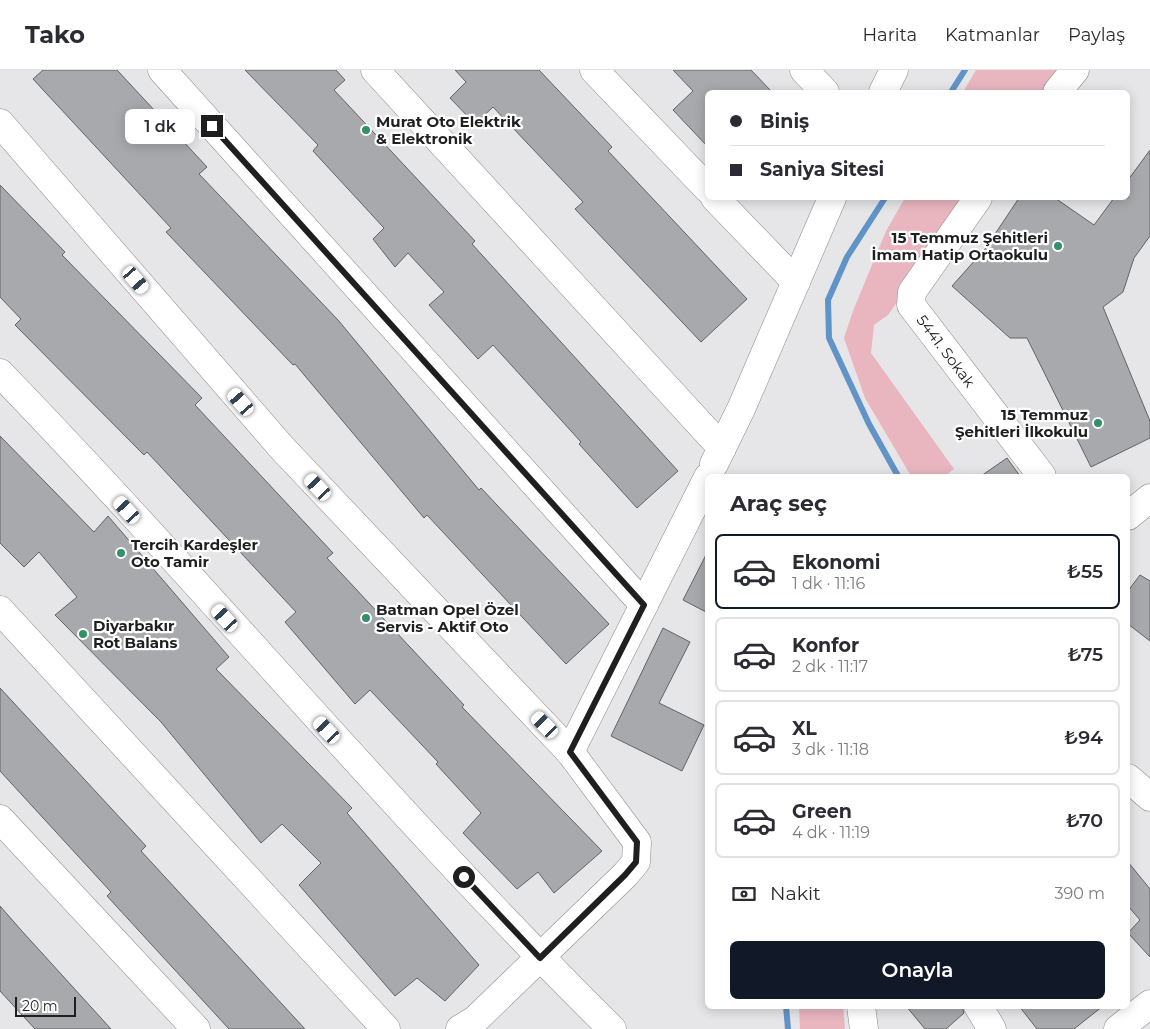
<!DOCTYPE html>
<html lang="tr">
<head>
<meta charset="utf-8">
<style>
	body { margin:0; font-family:Montserrat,sans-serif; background:#f7f7f7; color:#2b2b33; height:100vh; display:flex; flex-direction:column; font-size:19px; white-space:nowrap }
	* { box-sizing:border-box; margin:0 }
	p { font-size:16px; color:#7c7c81 }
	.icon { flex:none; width:28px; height:28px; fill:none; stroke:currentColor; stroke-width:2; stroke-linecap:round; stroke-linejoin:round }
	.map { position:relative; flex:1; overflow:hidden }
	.panel { position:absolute; left:705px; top:404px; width:425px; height:535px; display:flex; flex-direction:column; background:#fff; border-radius:8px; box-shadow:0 2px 12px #0003 }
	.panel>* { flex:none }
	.hud { position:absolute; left:705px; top:20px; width:425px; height:110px; border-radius:8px; box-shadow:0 2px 12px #0003; display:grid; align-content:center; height:110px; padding:0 25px; background:#fff }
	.scale { position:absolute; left:15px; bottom:12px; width:61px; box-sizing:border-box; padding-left:5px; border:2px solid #1f1e20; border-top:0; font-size:14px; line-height:18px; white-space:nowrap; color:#1f1e20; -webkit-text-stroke:4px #fff; paint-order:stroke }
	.end { position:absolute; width:22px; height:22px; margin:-11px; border:6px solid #1f1e20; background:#fff; box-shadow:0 0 0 2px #fff }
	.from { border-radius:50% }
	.bubble { position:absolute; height:35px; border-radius:8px; background:#fff; box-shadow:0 2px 12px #0003; font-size:16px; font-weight:600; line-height:35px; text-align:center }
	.car { position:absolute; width:15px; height:30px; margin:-15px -8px; border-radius:6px; box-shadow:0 0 4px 1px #0007; background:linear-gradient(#fff 24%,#345 0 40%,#fff 0 76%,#345 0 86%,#fff 0) }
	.hud b { display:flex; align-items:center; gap:18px; height:48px; font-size:19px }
	.hud b+b { border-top:1px solid #e1e1e2 }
	.hud i { width:12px; height:12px; background:#2b2b33 }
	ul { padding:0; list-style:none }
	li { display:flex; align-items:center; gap:15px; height:75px; margin:0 10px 8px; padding:0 15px; border:2px solid #e1e1e2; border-radius:8px }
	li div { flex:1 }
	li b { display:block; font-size:19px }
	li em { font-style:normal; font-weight:600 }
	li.active { border-color:#111827 }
	li>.icon { width:45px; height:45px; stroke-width:1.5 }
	h2 { padding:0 25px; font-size:22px; line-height:60px }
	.pay { display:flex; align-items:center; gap:12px; height:55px; padding:0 25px; font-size:19px }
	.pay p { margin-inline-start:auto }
	.button { display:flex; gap:10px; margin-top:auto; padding:10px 25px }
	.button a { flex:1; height:58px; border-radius:8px; background:#111827; color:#fff; font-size:20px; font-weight:600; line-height:58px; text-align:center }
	header { display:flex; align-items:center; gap:30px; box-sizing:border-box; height:70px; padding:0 25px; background:#fff; border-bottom:1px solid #e1e1e2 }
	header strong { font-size:24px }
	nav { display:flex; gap:28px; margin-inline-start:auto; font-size:18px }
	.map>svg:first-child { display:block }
	.green { fill:#e9b6c0 }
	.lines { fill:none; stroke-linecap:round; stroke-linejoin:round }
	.stream { stroke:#6094c7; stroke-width:6 }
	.building { fill:#a8a9ac; stroke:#626366 }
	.minor-casing { stroke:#8b898d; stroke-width:29 }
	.minor { stroke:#fff; stroke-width:28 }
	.route { stroke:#1f1e20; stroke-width:6 }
	.poi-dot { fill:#329169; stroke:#fff; stroke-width:2 }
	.labels { text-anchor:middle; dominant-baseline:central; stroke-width:4.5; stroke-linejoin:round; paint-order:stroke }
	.poi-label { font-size:15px; font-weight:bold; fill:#1f1e20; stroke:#fff; text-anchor:start }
	.street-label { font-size:15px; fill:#1f1e20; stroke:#fff }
</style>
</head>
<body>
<header>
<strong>Tako</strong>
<nav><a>Harita</a><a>Katmanlar</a><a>Paylaş</a></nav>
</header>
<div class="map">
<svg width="1150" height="959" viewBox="0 0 1150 959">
	<rect width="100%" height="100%" fill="#e6e5e8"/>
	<g class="green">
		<path d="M976 0H1064L1046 22H963Z"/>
		<path d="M905 128H969L888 245 874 255 871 283 954 399 945 406H911L865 328 844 268 853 241 886 161Z"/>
		<path d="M799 936H843L845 959H800Z"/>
	</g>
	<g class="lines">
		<g class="stream">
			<path d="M951 22 965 0"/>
			<path d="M885 128 847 187 828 230 829 268 869 354 898 406"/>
			<path d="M786 936 788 959"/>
		</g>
	</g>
	<g class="building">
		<path d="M43 0H117L207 97 199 104 338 250 479 420 481 418 609 554 566 594 427 445 424 448 295 294 293 295 166 162 171 158 33 9Z"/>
		<path d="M245 0H336L345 10 334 20 475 171 472 174 678 401 637 438 579 374 581 372 493 275 478 289 429 235 444 222 408 183 395 197 373 169 384 158 313 81 318 75Z"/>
		<path d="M455 0H539L612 77 608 81 747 229 701 272 575 139 583 132 493 37 475 54 450 28 466 12Z"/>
		<path d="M673 0H751L772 22H708V77L673 40 693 21Z"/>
		<path d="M1150 80V166L1134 188 1123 222 1103 237 1150 351V368L1091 397 1027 268H1010L952 216 985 179 1019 128H1055L1094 155 1114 128H1128V110Z"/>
		<path d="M0 115 65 182 62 185 202 328 195 335 333 483 327 488 464 635 462 637 602 781 554 823 538 802 517 819 463 763 481 743 436 694 438 692 370 620 355 634 285 552 296 542 147 382 144 385 15 255 21 249 0 227Z"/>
		<path d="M0 366 94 462 108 446 229 587 216 599 352 738 347 743 479 895 445 931 417 908 395 926 299 815 321 793 282 754 261 773 161 652 55 545 77 527 39 482 24 497 0 473Z"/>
		<path d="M1007 388 1020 406H981Z"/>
		<path d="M708 481V543L683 530Z"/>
		<path d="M1140 505 1150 511V571L1128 554V521Z"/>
		<path d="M663 558 690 572 659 633 704 655 682 701 611 666Z"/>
		<path d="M0 618 146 776 141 781 305 959H229L107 826 111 822 0 701Z"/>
		<path d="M1128 792 1150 819V887L1128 863 1140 850 1128 836Z"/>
		<path d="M0 836 21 860 111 959H35L0 921Z"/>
		<path d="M906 936H962L964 943 946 959H925Z"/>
		<path d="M1019 936H1103L1074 959H1037Z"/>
	</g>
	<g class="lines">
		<defs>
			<g id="minor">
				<path d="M162 0 644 535"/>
				<path d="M375 0 722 378"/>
				<path d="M594 0 708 119"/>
				<path d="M804 0 825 22"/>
				<path d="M883 22 894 0"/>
				<path d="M1057 22 1075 0"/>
				<path d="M0 53 283 379 570 682 637 772 636 792 625 805 475 950 460 959"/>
				<path d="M715 128 796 212"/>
				<path d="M978 128 912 222 911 235 1042 406"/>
				<path d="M0 303C208 518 399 749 612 959"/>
				<path d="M714 394 741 339 832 128"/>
				<path d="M1128 446 1150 428"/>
				<path d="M0 540 386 959"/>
				<path d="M570 682 708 407"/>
				<path d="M1128 708 1150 727"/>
				<path d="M0 749 196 959"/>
				<path d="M861 936 864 959"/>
				<path d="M978 936 992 959"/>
				<path d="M1118 959 1150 934"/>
			</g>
		</defs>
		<use href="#minor" class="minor-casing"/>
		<use href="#minor" class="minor"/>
	</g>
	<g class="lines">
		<path class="route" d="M212 56 644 535 570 682 637 772 636 792 625 805 540 888 464 807"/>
	</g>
	<g class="poi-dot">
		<circle cx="366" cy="60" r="5"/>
		<circle cx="1058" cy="176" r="5"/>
		<circle cx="1098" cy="353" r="5"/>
		<circle cx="121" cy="483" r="5"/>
		<circle cx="366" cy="548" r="5"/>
		<circle cx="83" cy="564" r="5"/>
	</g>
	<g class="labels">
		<g class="poi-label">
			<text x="376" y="51">Murat Oto Elektrik<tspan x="376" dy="17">&amp; Elektronik</tspan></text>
			<text x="1048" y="167" text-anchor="end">15 Temmuz Şehitleri<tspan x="1048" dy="17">İmam Hatip Ortaokulu</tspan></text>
			<text x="1088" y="344" text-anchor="end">15 Temmuz<tspan x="1088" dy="17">Şehitleri İlkokulu</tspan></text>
			<text x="131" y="474">Tercih Kardeşler<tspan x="131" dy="17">Oto Tamir</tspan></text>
			<text x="376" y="539">Batman Opel Özel<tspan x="376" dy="17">Servis - Aktif Oto</tspan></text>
			<text x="93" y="555">Diyarbakır<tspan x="93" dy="17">Rot Balans</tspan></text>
		</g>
		<g class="street-label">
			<text transform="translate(946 281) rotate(53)">5441. Sokak</text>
		</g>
	</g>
</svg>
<div class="scale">20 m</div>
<i class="end from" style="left:464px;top:807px"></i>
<i class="end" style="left:212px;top:56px"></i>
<div class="bubble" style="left:125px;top:39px;width:70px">1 dk</div>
<i class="car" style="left:136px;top:210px;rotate:139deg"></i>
<i class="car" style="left:241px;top:332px;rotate:319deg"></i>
<i class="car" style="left:318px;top:417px;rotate:317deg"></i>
<i class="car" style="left:127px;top:440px;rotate:318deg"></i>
<i class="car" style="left:225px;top:548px;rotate:318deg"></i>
<i class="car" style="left:545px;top:655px;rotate:316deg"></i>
<i class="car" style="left:327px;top:660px;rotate:317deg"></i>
<div class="hud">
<b><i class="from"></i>Biniş</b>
<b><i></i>Saniya Sitesi</b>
</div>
<section class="panel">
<h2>Araç seç</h2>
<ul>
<li class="active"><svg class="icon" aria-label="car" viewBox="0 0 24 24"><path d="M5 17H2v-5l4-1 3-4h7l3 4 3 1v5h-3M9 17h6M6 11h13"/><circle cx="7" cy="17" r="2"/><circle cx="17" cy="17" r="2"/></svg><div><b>Ekonomi</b><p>1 dk · 11:16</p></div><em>₺55</em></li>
<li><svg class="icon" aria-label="car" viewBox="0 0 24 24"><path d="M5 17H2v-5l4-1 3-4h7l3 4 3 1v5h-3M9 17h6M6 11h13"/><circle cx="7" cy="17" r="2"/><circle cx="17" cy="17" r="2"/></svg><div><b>Konfor</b><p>2 dk · 11:17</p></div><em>₺75</em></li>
<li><svg class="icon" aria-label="car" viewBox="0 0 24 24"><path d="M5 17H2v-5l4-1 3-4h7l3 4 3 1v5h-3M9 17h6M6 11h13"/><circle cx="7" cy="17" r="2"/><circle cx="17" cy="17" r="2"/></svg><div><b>XL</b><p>3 dk · 11:18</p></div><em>₺94</em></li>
<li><svg class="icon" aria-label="car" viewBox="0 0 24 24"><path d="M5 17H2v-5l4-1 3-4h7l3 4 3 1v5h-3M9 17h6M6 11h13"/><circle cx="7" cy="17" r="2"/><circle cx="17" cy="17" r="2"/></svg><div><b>Green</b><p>4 dk · 11:19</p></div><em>₺70</em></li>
</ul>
<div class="pay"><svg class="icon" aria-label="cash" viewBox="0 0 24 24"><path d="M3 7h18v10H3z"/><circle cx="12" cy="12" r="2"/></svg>Nakit<p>390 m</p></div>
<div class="button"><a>Onayla</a></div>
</section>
</div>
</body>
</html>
